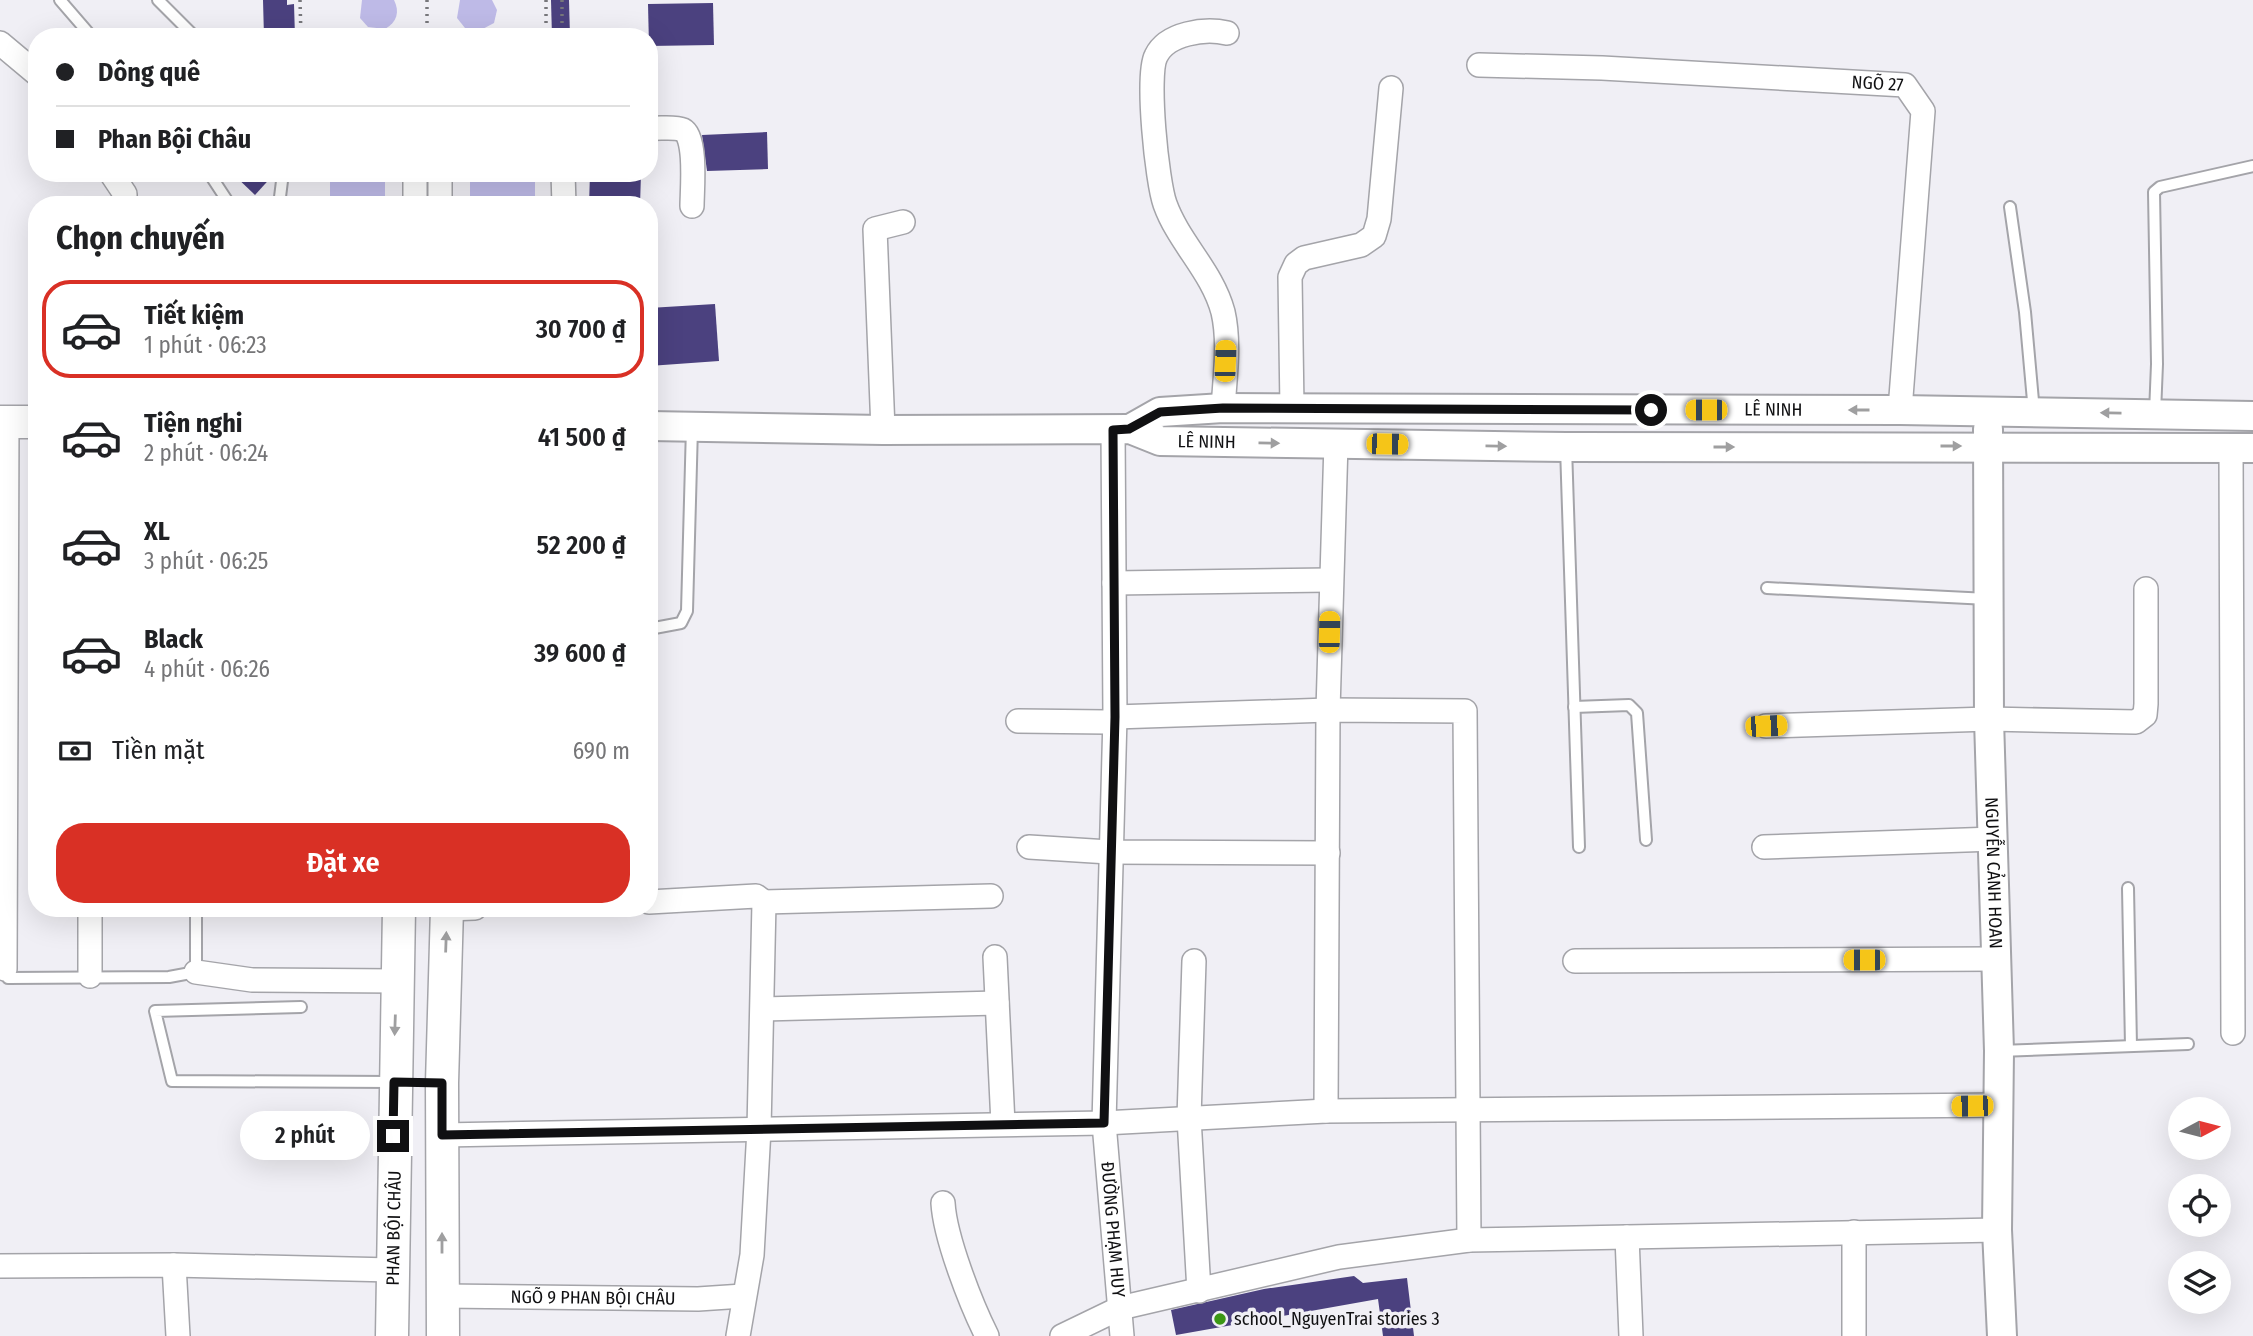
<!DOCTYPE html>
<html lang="vi">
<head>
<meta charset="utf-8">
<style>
	body { margin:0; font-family:"Fira Sans Condensed",sans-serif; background:#f2f2f2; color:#202124; height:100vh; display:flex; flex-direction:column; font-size:26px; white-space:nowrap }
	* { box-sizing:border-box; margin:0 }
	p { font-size:23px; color:#757577 }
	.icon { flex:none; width:38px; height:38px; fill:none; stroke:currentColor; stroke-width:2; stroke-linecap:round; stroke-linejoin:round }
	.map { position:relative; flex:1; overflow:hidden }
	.details { position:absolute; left:28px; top:196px; width:630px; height:721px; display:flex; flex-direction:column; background:#fff; border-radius:28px; box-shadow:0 7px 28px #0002 }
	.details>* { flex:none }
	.banner { position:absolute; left:28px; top:28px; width:630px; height:154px; border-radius:28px; box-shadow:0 7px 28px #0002; display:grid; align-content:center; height:154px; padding:0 28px; background:#fff }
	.needle { width:46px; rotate:83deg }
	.fabs { position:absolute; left:2168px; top:1097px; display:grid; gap:14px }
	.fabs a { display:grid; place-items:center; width:63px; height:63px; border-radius:50%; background:#fff; box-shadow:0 7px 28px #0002; font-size:35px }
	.end { position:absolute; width:32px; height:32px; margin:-16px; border:9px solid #101012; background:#fff; box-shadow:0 0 0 4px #fff }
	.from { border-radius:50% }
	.bubble { position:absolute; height:49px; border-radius:24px; background:#fff; box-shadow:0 7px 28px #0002; font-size:23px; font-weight:600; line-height:49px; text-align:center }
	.car { position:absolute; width:21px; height:42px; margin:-21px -10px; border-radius:9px; box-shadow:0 0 5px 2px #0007; background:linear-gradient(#f5c518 24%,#345 0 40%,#f5c518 0 76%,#345 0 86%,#f5c518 0) }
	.banner b { display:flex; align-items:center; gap:24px; height:66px; font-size:26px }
	.banner b+b { border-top:2px solid #e0e0e0 }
	.banner i { width:18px; height:18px; background:#202124 }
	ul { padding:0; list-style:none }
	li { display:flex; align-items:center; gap:21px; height:98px; margin:0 14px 10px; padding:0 14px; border:4px solid transparent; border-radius:28px }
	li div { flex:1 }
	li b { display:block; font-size:26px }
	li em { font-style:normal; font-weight:600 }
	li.current { border-color:#d93025 }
	li>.icon { width:63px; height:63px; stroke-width:1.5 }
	h2 { padding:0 28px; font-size:32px; line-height:84px }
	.pay { display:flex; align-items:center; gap:18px; height:77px; padding:0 28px; font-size:26px }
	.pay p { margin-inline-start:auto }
	.cta { display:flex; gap:14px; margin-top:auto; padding:14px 28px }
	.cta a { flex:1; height:80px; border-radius:28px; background:#d93025; color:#fff; font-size:28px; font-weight:600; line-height:80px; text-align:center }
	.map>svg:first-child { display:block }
	.green { fill:#bebae7 }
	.building { fill:#4b417f }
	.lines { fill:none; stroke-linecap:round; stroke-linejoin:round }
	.service-casing { stroke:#a4a4a9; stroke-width:14 }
	.minor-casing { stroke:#a4a4a9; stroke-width:26 }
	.tertiary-casing { stroke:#a4a4a9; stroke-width:32 }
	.secondary-casing { stroke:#a4a4a9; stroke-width:35 }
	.path { stroke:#77777b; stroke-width:3.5; stroke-dasharray:2 5; stroke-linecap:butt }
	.service { stroke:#fff; stroke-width:10 }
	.minor { stroke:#fff; stroke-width:23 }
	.tertiary { stroke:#fff; stroke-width:28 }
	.secondary { stroke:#fff; stroke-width:32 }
	.oneway { fill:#9f9fa0 }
	.route { stroke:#101012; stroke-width:9 }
	.poi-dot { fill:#3b9714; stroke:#f0eff5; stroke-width:2.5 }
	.labels { text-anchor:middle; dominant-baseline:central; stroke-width:7; stroke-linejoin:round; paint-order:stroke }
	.street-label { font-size:18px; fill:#101012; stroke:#f0eff5 }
	.poi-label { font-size:18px; fill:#101012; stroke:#f0eff5; text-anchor:start }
</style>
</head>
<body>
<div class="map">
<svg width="2253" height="1336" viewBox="0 0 2253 1336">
	<rect width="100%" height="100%" fill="#f0eff5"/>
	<g class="green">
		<path d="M362 0H394C400 12 397 22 385 29L368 27 360 18Z"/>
		<path d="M460 0H492L497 10 494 23 477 32 465 28 457 18Z"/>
		<rect x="330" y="173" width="55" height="32"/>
		<rect x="470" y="173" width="65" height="32"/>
	</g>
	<g class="building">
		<path d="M263 0H287V5L294 4 295 37H264Z"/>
		<path d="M551 0H569L570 37H552Z"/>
		<path d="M713 3 714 45 649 46 648 4Z"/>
		<path d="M767 132 768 169 707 171 702 135Z"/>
		<path d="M232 173H275L255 195Z"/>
		<path d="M590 173H641L640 205H589Z"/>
		<path d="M715 304 719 361 649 366V308Z"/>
		<path d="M1354 1276 1363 1283 1407 1278 1414 1336H1383L1378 1299 1176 1335 1171 1310 1264 1289Z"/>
	</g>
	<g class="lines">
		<defs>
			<g id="service">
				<path d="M60 0 92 37"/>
				<path d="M158 0 195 37"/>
				<path d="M209 173 230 205"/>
				<path d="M279 205 283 173"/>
				<path d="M2010 207 2025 312 2034 412"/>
				<path d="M2155 413 2157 364 2154 192 2160 187 2253 166"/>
				<path d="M1566 447 1579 847"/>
				<path d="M1767 588 1988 599"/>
				<path d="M649 629 681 623 687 611 692 427"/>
				<path d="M1574 707 1629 705 1637 713 1646 840"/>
				<path d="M2128 888 2131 1046"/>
				<path d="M5 969 8 978 169 977 196 972V908"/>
				<path d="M301 1007 155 1011 172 1081 392 1082"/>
				<path d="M1999 1051 2188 1044"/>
			</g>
			<g id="minor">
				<path d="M0 43 37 74"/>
				<path id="s1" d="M1479 65 1602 68 1905 85 1923 111 1900 410"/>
				<path d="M649 128C659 129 674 126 683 130 697 137 692 192 692 206"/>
				<path d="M111 173 125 194V205"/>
				<path d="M415 173V205"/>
				<path d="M440 173V205"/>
				<path d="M563 173 564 205"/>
				<path d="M1223 408C1225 377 1230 342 1223 312 1212 271 1179 243 1165 204 1157 182 1146 75 1156 56 1167 33 1205 28 1227 33"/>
				<path d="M1292 408 1290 277 1296 264 1304 258 1361 245 1374 236 1379 219 1391 88"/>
				<path d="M883 430 875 229 903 222"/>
				<path id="s2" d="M1113 430 1115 717 1104 1123 1122 1336"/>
				<path d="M2231 448 2233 1033"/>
				<path d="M1114 583 1330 580"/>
				<path d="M1018 721 1107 722 1115 717 1328 710 1465 711 1469 1240"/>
				<path d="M1766 726 1989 719 2136 722 2145 715 2146 704V589"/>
				<path d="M1029 847 1109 852 1328 853"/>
				<path d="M1764 847 1994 839"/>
				<path d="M649 902 756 896 764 902 759 1129 752 1255 738 1336"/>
				<path d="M764 902 991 896"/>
				<path d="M447 909 475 908"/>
				<path d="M995 957 1003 1124"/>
				<path d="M1194 961 1189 1118 1199 1291"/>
				<path d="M1575 961 1996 959"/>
				<path d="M5 969 7 422"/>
				<path d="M196 972 252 980 397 981"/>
				<path d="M90 976V908"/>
				<path d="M763 1009 997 1003"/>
				<path d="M1326 1111 1328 710 1336 443"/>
				<path d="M442 1135 1104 1123 1326 1111 1999 1105"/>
				<path d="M943 1203C945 1238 971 1304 987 1336"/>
				<path d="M1854 1232V1336"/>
				<path d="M1627 1237 1631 1336"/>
				<path d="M174 1265 178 1336"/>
				<path d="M0 1266 174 1265 392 1270"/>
				<path id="s3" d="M443 1296 698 1299 743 1296"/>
				<path d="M1062 1336 1120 1308 1339 1257 1469 1240 1997 1230"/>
			</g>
			<g id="tertiary">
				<path id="s4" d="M649 426 883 430 1130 429 1160 441 1566 447 2253 448"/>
				<path id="s5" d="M1130 429 1160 412 1223 408 1900 410 2253 416"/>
				<path id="s6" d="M1988 429 1989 719 1999 1051 1997 1230 2002 1336"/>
			</g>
			<g id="secondary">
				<path d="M0 422H37"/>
				<path id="s7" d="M392 1336 399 908"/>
				<path d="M443 1336 442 1083 447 908"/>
			</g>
		</defs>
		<use href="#service" class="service-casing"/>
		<use href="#minor" class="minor-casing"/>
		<use href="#tertiary" class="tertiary-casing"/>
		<use href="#secondary" class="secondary-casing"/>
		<g class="path">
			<path d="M300 0 301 37"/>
			<path d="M427 0V37"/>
			<path d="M546 0V37"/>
			<path d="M562 0V37"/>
		</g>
		<use href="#service" class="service"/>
		<use href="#minor" class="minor"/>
		<use href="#tertiary" class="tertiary"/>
		<use href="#secondary" class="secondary"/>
	</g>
	<defs><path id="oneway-solid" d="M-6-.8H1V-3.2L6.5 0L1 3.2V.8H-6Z" transform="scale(1.75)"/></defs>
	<g class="oneway">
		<use href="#oneway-solid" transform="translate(1859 410) rotate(-180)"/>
		<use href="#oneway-solid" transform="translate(2111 413) rotate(-179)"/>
		<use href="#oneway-solid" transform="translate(1269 443) rotate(1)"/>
		<use href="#oneway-solid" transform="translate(1496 446) rotate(1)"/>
		<use href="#oneway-solid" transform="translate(1951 446)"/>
		<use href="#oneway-solid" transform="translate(1724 447)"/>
		<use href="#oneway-solid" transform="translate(446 942) rotate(-88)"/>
		<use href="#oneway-solid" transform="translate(395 1025) rotate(92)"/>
		<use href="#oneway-solid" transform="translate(442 1243) rotate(-90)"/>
	</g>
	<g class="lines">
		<path class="route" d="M393 1136 394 1082 442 1083V1135L1104 1123 1115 717 1113 430 1129 429 1160 412 1223 408 1651 410"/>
	</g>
	<circle class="poi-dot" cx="1220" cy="1319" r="7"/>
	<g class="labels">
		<g class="street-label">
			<text stroke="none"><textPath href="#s1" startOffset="399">NGÕ 27</textPath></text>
			<text stroke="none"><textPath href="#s5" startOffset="648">LÊ NINH</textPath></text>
			<text stroke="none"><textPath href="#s4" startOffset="560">LÊ NINH</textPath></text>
			<text stroke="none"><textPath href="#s6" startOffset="444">NGUYỄN CẢNH HOAN</textPath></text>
			<text stroke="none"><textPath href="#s7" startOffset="108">PHAN BỘI CHÂU</textPath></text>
			<text stroke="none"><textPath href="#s2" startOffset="800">ĐƯỜNG PHẠM HUY</textPath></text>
			<text stroke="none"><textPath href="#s3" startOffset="150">NGÕ 9 PHAN BỘI CHÂU</textPath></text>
		</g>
		<g class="poi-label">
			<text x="1234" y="1319">school_NguyenTrai stories 3</text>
		</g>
	</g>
</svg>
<div class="fabs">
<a><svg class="needle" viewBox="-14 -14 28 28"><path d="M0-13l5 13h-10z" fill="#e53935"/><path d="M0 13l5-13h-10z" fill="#757577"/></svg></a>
<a><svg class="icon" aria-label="locate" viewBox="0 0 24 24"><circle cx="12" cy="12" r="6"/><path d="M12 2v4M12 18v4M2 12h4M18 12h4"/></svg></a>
<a><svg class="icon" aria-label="layers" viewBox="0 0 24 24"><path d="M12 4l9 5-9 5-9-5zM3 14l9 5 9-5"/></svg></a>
</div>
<i class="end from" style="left:1651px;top:410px"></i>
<i class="end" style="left:393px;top:1136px"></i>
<div class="bubble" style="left:240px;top:1111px;width:130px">2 phút</div>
<i class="car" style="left:1225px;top:361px;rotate:2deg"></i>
<i class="car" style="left:1706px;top:410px;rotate:270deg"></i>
<i class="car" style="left:1387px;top:444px;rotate:91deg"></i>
<i class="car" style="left:1329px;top:632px;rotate:1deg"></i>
<i class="car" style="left:1766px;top:726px;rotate:88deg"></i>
<i class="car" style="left:1864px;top:960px;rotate:270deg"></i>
<i class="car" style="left:1972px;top:1106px;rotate:269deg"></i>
<div class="banner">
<b><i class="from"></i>Dông quê</b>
<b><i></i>Phan Bội Châu</b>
</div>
<section class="details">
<h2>Chọn chuyến</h2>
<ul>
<li class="current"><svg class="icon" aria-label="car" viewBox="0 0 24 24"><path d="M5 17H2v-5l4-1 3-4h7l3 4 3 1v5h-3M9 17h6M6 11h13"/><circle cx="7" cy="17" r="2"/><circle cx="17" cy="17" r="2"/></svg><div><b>Tiết kiệm</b><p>1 phút · 06:23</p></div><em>30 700 ₫</em></li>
<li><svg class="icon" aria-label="car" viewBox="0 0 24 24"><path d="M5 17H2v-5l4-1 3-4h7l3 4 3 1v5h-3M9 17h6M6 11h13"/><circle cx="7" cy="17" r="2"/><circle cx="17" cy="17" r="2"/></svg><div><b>Tiện nghi</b><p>2 phút · 06:24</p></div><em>41 500 ₫</em></li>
<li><svg class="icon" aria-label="car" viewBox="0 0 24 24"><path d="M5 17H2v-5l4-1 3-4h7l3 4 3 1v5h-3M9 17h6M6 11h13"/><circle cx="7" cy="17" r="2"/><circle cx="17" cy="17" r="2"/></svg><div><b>XL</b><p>3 phút · 06:25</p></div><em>52 200 ₫</em></li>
<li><svg class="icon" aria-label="car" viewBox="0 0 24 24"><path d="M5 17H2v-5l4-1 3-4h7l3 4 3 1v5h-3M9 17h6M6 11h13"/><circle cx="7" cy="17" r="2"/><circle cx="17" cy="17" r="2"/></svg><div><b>Black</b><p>4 phút · 06:26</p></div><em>39 600 ₫</em></li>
</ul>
<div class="pay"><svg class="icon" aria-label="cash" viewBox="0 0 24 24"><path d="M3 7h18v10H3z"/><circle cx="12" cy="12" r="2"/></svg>Tiền mặt<p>690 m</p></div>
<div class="cta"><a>Đặt xe</a></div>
</section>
</div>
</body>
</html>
